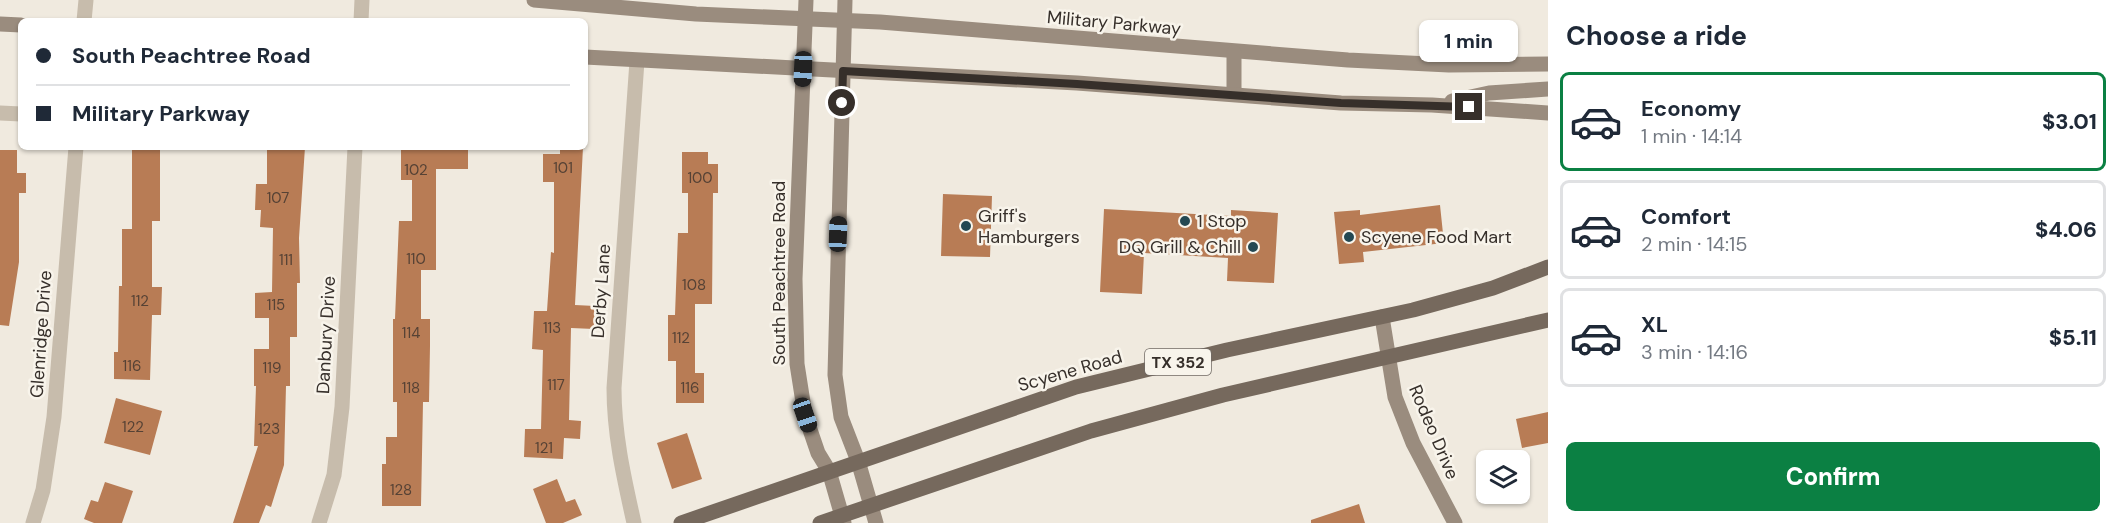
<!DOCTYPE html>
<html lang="en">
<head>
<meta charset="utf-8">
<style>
	body { margin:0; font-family:"DM Sans",sans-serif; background:#f6f6f7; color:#1f2937; height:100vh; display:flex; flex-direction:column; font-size:22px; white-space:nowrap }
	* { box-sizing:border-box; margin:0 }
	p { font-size:20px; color:#747a83 }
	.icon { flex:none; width:33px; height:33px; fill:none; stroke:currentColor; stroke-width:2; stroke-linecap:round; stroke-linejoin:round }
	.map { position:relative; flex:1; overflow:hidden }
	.side { display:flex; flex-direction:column; background:#fff; width:570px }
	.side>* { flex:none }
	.guide { position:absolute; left:18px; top:18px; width:570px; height:132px; border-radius:9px; box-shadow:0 2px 4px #0004; display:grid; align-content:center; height:132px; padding:0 18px; background:#fff }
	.fabs { position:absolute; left:1476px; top:450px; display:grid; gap:12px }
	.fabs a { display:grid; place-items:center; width:54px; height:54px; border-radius:9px; background:#fff; box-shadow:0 2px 4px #0004; font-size:30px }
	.end { position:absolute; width:27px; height:27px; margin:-14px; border:8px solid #362f2a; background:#fff; box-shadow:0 0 0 3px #fff }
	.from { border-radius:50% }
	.bubble { position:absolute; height:42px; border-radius:9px; background:#fff; box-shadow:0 2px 4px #0004; font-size:20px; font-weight:800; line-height:42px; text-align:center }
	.car { position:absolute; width:18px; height:36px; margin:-18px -9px; border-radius:8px; box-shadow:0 0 4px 2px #0007; background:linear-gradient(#222 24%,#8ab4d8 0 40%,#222 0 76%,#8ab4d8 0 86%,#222 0) }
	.guide b { display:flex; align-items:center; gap:21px; height:57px; font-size:22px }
	.guide b+b { border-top:2px solid #e0e1e3 }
	.guide i { width:15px; height:15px; background:#1f2937 }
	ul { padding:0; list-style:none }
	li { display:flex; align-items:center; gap:18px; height:99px; margin:0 12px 9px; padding:0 6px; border:3px solid #e0e1e3; border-radius:9px }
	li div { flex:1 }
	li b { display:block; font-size:22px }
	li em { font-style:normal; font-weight:800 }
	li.active { border-color:#0b8043 }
	li>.icon { width:54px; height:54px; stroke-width:1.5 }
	h2 { padding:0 18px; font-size:27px; line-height:72px }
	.primary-button { display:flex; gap:12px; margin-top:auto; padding:12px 18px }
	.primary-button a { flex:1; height:69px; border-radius:9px; background:#0b8043; color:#fff; font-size:24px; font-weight:800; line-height:69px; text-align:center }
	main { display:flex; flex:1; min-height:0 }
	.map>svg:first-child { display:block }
	.building { fill:#b87c55 }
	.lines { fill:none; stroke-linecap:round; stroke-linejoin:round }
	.street { stroke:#c7bcac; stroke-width:15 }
	.secondary { stroke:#9a8c7e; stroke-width:15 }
	.primary { stroke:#76695d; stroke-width:15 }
	.route { stroke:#362f2a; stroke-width:8 }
	.poi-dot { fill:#244852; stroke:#f8f4eb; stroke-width:2 }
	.labels { text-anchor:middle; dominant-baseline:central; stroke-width:5; stroke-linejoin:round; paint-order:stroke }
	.number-label { font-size:15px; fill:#564235 }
	.shield { fill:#f8f4eb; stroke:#706a64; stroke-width:1.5 }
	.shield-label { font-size:16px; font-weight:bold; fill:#362f2a }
	.street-label { font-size:18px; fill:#362f2a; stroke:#f8f4eb }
	.poi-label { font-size:18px; fill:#362f2a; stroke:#f8f4eb; text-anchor:start }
</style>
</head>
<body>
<main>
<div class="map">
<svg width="1548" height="523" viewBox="0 0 1548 523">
	<rect width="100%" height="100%" fill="#f0eadf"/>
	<g class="building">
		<path d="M132 147H160V221H152V287H162L161 315H152L150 380 114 379V352H118L119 286H122V229H132Z"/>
		<path d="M267 147H305L299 238 300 283H297V337H290V386H286L284 465 271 507 266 505 259 523H233L258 446H254L256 386H254V349H269V318H255V293L272 292 273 228 260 227 261 210H255L256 184H267Z"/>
		<path d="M401 147H468V169H436V270H421V319H430V346L429 402H423L421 506H382V464H386V437H397V402H393V319H395L399 221H412V180H401Z"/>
		<path d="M560 147H583L575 305 595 306 594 329 571 328 569 420 581 421 580 439 564 438 563 459 524 457 525 429H541L543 350 532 349 534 311H547L551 252 554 253V182H543V154H560Z"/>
		<path d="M0 150H17V173H26V193H19V262L9 326 0 325Z"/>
		<path d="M682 152H708V164H718V193H713L712 304H695V373H704V403H676V361H668V315H675L678 233H688V193H682Z"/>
		<path d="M943 194 992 196 990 257 941 256Z"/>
		<path d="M1440 205 1444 243 1363 252 1364 262 1339 264 1334 212 1360 210V215Z"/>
		<path d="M1104 209 1231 216V210L1278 213 1274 283 1227 281 1228 258 1144 253 1142 294 1100 292Z"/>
		<path d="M116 398 162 411 150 455 104 443Z"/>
		<path d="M1548 412V443L1522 448 1516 419Z"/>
		<path d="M687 433 702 479 672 489 657 443Z"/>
		<path d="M557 479 566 502 575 499 582 515 563 523H546L533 489Z"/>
		<path d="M105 482 133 491 122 523H94L84 519 91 500 98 502Z"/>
		<path d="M1359 504 1365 523H1311V520Z"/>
	</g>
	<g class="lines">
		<g class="street">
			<path d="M84 21 86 0"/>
			<path d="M361 21 362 0"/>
			<path d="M0 113 21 114"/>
			<path d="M33 523 43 490 54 417 76 147"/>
			<path d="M319 523 334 475 342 407 355 147"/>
			<path d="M634 523C624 478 614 435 614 388L637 61"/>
		</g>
		<g class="secondary">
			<path d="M534 0 696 14 880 22 1348 60 1449 65 1548 64"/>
			<path d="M806 0 795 279 797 364 805 415 818 453 829 471 844 523"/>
			<path d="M845 0 835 375 841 417 858 461 876 523"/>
			<path d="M0 24 21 25"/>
			<path d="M1234 53V94"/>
			<path d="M585 57 1077 83 1341 103 1432 105 1548 113"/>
			<path d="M1452 101 1489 93 1548 89"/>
			<path d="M1382 317 1395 397 1413 443 1455 523"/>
		</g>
		<g class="primary">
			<path d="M681 523 1076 387 1227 350 1413 310 1493 288 1548 267"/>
			<path d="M820 523 1091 431 1223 395 1548 320"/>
		</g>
	</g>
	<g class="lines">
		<path class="route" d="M842 103 843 71 1077 84 1341 103 1469 107"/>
	</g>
	<g class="poi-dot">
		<circle cx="1185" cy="221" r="6"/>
		<circle cx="966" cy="226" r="6"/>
		<circle cx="1349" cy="237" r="6"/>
		<circle cx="1253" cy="247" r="6"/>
	</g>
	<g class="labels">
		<g class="number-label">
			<text x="563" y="168">101</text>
			<text x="416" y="170">102</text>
			<text x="700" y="178">100</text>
			<text x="278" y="198">107</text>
			<text x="416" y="259">110</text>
			<text x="286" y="260">111</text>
			<text x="694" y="285">108</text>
			<text x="140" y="301">112</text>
			<text x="276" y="305">115</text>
			<text x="552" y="328">113</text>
			<text x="411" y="333">114</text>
			<text x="681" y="338">112</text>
			<text x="132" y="366">116</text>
			<text x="272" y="368">119</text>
			<text x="556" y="385">117</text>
			<text x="411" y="388">118</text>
			<text x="690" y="388">116</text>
			<text x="133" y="427">122</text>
			<text x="269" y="429">123</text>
			<text x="544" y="448">121</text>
			<text x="401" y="490">128</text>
		</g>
		<rect class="shield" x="1145" y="349" width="66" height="26" rx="4.5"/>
		<g class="shield-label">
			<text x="1178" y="362">TX 352</text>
		</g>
		<g class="street-label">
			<text transform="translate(1114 23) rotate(5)">Military Parkway</text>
			<text transform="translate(779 273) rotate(-90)">South Peachtree Road</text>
			<text transform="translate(601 291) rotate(-86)">Derby Lane</text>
			<text transform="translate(41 334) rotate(-86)">Glenridge Drive</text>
			<text transform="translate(326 335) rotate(-87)">Danbury Drive</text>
			<text transform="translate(1070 371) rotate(-16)">Scyene Road</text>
			<text transform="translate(1434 432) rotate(67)">Rodeo Drive</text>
		</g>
		<g class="poi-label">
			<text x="978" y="216">Griff's<tspan x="978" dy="21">Hamburgers</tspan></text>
			<text x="1197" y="221">1 Stop</text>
			<text x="1361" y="237">Scyene Food Mart</text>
			<text x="1241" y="247" text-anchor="end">DQ Grill &amp; Chill</text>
		</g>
	</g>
</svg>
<div class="fabs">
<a><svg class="icon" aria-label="layers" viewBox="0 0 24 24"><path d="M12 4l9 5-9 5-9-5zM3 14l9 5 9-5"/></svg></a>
</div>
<i class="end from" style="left:842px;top:103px"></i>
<i class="end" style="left:1469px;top:107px"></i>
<div class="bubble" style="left:1419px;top:20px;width:99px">1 min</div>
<i class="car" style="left:803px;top:69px;rotate:182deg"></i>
<i class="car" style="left:838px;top:234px;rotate:2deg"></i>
<i class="car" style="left:805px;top:415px;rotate:161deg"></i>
<div class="guide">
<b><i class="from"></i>South Peachtree Road</b>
<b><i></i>Military Parkway</b>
</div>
</div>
<section class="side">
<h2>Choose a ride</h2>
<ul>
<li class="active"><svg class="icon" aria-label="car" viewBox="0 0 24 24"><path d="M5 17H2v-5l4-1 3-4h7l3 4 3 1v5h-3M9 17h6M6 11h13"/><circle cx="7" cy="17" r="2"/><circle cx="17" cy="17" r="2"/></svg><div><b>Economy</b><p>1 min · 14:14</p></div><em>$3.01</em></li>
<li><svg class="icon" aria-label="car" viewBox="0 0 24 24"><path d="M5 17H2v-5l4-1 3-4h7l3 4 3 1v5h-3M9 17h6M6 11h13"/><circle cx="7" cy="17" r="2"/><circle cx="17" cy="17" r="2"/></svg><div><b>Comfort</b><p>2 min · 14:15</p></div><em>$4.06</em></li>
<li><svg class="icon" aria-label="car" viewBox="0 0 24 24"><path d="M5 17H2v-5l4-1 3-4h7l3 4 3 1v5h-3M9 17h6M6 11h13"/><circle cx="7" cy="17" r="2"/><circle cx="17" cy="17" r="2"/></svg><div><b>XL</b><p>3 min · 14:16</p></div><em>$5.11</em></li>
</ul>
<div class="primary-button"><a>Confirm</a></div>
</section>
</main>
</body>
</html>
